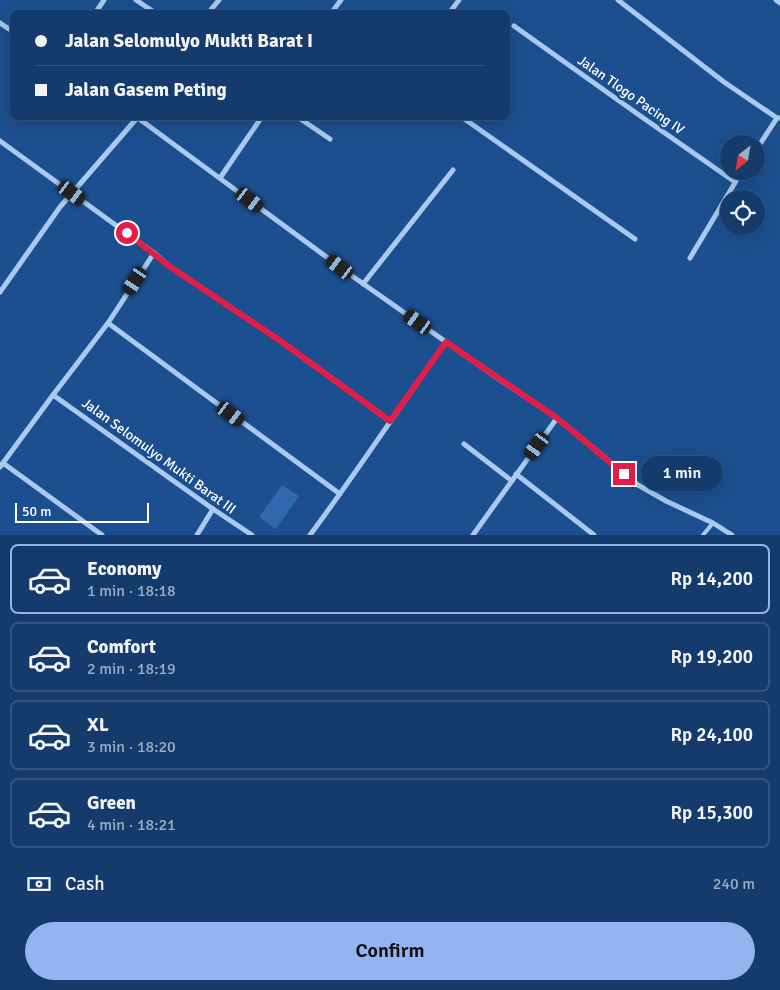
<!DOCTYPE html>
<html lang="en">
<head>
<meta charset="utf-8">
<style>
	body { margin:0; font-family:Signika,sans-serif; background:#214673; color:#f1f3f6; height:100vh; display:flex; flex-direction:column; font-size:19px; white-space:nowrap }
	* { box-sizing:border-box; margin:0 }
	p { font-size:16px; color:#9dadc1 }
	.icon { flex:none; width:28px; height:28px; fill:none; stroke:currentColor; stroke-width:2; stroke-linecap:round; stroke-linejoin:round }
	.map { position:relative; height:535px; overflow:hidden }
	.side { display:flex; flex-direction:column; background:#143b6b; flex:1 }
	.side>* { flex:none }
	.hud { position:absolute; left:10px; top:10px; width:500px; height:110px; border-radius:8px; box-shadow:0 5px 20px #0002,0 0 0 1px #33557e; display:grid; align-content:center; height:110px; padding:0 25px; background:#143b6b }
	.needle { width:32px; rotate:211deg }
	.fabs { position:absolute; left:720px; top:135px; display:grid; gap:10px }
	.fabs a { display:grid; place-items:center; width:45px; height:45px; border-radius:50%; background:#143b6b; box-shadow:0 5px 20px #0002,0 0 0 1px #33557e; font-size:25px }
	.scale { position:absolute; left:15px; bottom:12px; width:134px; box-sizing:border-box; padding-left:5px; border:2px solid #fff; border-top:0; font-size:14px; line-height:18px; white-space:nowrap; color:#fff; -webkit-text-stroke:4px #1b4f8f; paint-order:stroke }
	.end { position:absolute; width:22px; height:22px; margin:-11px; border:6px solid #e11d48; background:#fff; box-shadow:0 0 0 2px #fff }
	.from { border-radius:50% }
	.bubble { position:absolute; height:35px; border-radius:18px; background:#143b6b; box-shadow:0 5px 20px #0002,0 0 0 1px #33557e; font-size:16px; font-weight:600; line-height:35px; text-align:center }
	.car { position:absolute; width:15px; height:30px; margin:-15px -8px; border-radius:6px; box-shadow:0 0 4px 1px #0007; background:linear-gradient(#222 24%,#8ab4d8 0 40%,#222 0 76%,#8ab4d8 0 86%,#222 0) }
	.hud b { display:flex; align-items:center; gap:18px; height:48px; font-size:19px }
	.hud b+b { border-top:1px solid #33557e }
	.hud i { width:12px; height:12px; background:#f1f3f6 }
	ul { padding:9px 0 0; list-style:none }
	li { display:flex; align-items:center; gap:15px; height:70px; margin:0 10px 8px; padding:0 15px; border:2px solid #33557e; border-radius:8px }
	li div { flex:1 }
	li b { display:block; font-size:19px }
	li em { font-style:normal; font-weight:600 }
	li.on { border-color:#95b2f1 }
	li>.icon { width:45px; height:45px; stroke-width:1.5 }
	.pay { display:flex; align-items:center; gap:12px; height:55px; padding:0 25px; font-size:19px }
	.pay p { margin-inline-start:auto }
	.cta { display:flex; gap:10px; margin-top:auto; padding:10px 25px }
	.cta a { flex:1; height:58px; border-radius:30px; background:#95b2f1; color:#111; font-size:20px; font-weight:600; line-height:58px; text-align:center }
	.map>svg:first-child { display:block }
	.green { fill:#2e69ad }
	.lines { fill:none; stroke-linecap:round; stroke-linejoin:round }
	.service { stroke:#a9c9ee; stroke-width:4 }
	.minor { stroke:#a9c9ee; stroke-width:5 }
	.route { stroke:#e11d48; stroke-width:6 }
	.labels { text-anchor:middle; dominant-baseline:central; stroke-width:5; stroke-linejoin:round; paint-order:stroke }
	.street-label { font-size:14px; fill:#fff; stroke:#1b4f8f }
</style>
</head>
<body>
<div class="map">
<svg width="780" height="535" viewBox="0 0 780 535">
	<rect width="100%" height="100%" fill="#1b4f8f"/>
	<path class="green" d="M282 485 299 496 276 529 259 517Z"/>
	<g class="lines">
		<path class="service" d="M703 535 713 523"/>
		<g class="minor">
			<path d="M136 0 154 12"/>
			<path d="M618 0 724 82 777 118"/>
			<path d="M776 0 780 3"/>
			<path d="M96 12 104 0"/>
			<path d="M209 12 219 0"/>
			<path d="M332 12 341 0"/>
			<path d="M450 12 459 0"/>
			<path d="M0 23 12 31"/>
			<path d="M514 26 639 115 735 182"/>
			<path d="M138 118 355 278 493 375 557 418 638 485 666 501 713 523 732 535"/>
			<path d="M299 118 330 139"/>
			<path d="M463 118 635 239"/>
			<path d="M0 141 154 253 169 266 282 342 390 421"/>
			<path d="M756 150 777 118H780"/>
			<path d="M220 178 261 118"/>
			<path d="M690 258 742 171"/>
			<path d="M363 284 453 170"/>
			<path d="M0 292 60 207 137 118"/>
			<path d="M108 323 340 494"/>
			<path d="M53 395 213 509 252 535"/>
			<path d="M464 444 512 481"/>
			<path d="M3 463 102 535"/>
			<path d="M0 467 53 395 108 323 154 253"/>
			<path d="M516 474 594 535"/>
			<path d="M197 535 213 509"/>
			<path d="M310 535C357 472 400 406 446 342"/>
			<path d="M473 535 557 418"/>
		</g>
	</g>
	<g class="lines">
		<path class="route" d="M127 233 169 266 282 342 390 421 446 342 557 418 624 474"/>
	</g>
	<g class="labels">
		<g class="street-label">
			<text transform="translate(631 95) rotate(35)">Jalan Tlogo Pacing IV</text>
			<text transform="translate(159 456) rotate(36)">Jalan Selomulyo Mukti Barat III</text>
		</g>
	</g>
</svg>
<div class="fabs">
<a><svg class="needle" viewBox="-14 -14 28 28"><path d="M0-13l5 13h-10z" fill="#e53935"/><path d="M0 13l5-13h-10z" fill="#9dadc1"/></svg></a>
<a><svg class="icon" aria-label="locate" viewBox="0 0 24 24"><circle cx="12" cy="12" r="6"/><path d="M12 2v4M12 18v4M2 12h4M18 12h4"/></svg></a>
</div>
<div class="scale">50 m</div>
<i class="end from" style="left:127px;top:233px"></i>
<i class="end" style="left:624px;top:474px"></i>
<div class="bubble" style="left:641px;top:456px;width:82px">1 min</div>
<i class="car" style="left:72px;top:193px;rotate:126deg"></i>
<i class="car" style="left:250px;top:200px;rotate:127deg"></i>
<i class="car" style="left:340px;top:267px;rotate:307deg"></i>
<i class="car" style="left:135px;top:281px;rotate:213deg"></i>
<i class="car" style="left:418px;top:322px;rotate:305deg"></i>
<i class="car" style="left:231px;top:414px;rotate:127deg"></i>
<i class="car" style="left:537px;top:446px;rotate:216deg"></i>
<div class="hud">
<b><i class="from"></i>Jalan Selomulyo Mukti Barat I</b>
<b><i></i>Jalan Gasem Peting</b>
</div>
</div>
<section class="side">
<ul>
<li class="on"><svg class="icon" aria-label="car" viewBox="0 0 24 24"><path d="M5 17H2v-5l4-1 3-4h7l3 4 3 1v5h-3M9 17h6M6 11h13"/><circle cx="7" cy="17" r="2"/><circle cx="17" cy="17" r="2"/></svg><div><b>Economy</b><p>1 min · 18:18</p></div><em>Rp 14,200</em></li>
<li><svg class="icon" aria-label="car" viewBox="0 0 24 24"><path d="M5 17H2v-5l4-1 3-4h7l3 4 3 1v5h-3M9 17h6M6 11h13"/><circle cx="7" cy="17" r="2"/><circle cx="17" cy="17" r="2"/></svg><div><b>Comfort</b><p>2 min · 18:19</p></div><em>Rp 19,200</em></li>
<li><svg class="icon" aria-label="car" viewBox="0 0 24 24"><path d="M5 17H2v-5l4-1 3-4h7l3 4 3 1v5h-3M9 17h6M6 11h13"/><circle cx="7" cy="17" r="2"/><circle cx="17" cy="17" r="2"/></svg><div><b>XL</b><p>3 min · 18:20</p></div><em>Rp 24,100</em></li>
<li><svg class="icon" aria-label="car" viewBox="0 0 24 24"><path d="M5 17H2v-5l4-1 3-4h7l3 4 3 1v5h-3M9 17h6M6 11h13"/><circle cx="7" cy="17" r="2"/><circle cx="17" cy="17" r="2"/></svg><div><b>Green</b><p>4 min · 18:21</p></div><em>Rp 15,300</em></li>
</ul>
<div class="pay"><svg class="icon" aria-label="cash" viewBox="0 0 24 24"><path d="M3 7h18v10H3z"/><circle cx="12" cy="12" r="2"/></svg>Cash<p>240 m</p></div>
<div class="cta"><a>Confirm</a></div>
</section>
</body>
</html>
